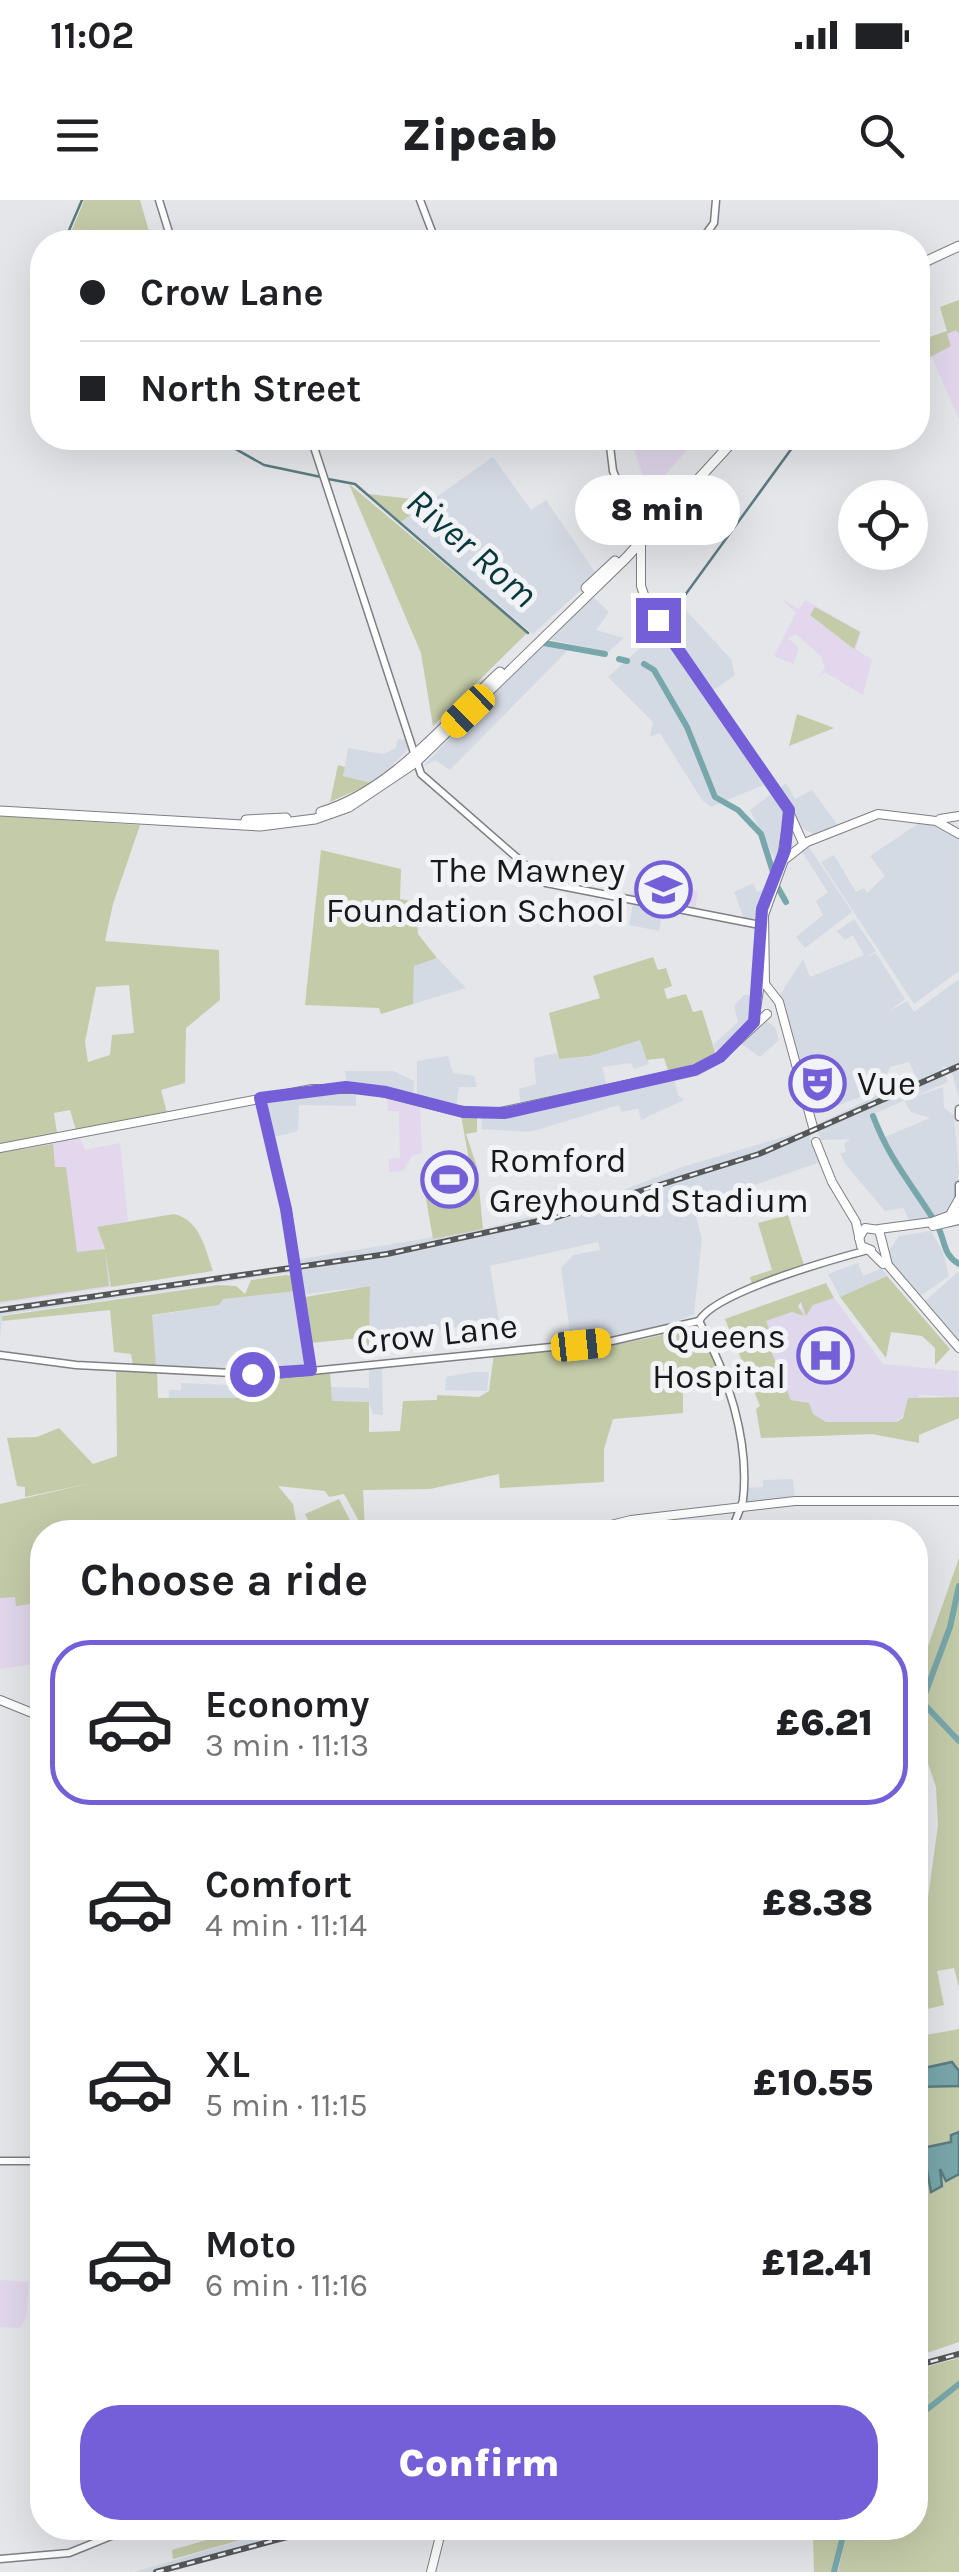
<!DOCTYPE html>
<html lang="en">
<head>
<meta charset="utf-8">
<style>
	body { margin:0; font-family:Karla,sans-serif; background:#f2f2f2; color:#202124; height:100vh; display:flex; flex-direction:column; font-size:38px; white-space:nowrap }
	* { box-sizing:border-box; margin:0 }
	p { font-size:32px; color:#757577 }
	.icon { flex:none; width:55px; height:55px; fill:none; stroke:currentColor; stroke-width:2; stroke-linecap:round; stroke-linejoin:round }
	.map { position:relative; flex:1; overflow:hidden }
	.drawer { position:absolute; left:30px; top:1320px; width:898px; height:1020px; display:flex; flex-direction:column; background:#fff; border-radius:40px; box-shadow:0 10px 40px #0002 }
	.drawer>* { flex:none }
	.top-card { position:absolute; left:30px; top:30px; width:900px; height:220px; border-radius:40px; box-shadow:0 10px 40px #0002; display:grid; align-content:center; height:220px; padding:0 50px; background:#fff }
	.buttons { position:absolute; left:838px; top:280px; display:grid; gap:20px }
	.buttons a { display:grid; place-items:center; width:90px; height:90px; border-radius:50%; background:#fff; box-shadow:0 10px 40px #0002; font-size:50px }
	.end { position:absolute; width:45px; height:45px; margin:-22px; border:12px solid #745fd9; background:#fff; box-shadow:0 0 0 5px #fff }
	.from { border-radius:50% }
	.bubble { position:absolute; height:70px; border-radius:35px; background:#fff; box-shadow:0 10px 40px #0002; font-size:32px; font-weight:800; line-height:70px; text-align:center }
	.car { position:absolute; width:30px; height:60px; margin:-30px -15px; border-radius:12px; box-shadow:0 0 8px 2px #0007; background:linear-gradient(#f5c518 24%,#345 0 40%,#f5c518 0 76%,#345 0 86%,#f5c518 0) }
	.top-card b { display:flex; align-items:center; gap:35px; height:95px; font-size:38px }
	.top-card b+b { border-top:2px solid #e0e0e0 }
	.top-card i { width:25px; height:25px; background:#202124 }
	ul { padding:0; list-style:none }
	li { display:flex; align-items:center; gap:30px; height:165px; margin:0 20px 15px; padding:0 30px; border:5px solid transparent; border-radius:40px }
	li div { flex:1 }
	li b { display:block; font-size:38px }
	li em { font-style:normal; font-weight:800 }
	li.on { border-color:#745fd9 }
	li>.icon { width:90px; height:90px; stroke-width:1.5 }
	h2 { padding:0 50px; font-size:45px; line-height:120px }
	.cta { display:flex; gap:20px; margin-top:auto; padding:20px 50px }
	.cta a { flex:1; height:115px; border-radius:40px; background:#745fd9; color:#fff; font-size:40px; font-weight:800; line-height:115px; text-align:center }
	.status { display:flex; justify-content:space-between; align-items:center; height:70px; padding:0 50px; background:#fff; direction:ltr }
	.status svg { height:28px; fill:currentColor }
	header { display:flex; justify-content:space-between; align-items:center; height:130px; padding:0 50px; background:#fff; font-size:45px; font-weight:800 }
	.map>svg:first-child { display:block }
	.built { fill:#d4dae4; fill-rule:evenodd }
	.education { fill:#e2d7ec }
	.medical { fill:#dfd8ed }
	.green { fill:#c4cba9; fill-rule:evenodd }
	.water { fill:#78a7ab; stroke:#5b7c80; stroke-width:2.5 }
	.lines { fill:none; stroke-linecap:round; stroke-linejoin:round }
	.stream { stroke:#5b7c80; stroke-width:2.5 }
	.river { stroke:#78a7ab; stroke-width:6 }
	.secondary-casing { stroke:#7d7f83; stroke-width:9 }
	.primary-casing { stroke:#7d7f83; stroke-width:10 }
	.highway-casing { stroke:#7d7f83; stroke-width:11 }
	.secondary { stroke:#fff; stroke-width:6 }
	.primary { stroke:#fff; stroke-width:8 }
	.highway { stroke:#fff; stroke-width:9 }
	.rail-casing { stroke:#565759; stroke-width:6 }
	.rail { stroke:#f1f3f7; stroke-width:2.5; stroke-dasharray:8; stroke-linecap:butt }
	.route { stroke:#745fd9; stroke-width:12 }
	.labels { text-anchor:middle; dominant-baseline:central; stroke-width:10; stroke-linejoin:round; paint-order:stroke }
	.poi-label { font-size:35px; fill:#18191a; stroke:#f1f3f7; text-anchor:end }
	.street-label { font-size:35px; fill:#18191a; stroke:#f1f3f7 }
	.water-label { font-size:38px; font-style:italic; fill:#09383c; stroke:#f1f3f7 }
</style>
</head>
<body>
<div class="status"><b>11:02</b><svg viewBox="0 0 49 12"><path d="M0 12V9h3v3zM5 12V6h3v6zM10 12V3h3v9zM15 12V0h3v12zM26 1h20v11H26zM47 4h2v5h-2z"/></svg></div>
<header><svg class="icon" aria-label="menu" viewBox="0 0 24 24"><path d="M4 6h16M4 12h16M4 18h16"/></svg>Zipcab<svg class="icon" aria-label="search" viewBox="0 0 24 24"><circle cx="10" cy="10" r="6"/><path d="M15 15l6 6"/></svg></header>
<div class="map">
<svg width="959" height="2372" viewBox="0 0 959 2372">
	<rect width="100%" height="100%" fill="#e4e6ea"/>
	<g class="built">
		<path d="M493 257 531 310 546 300 597 375 533 434 401 322Z"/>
		<path d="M591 395 609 412 596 430 624 438 608 452 548 439Z"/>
		<path d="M684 408 731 459 735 475 711 492 768 583 711 607 702 600 660 533 650 537 653 522 608 477Z"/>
		<path d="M541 446 571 447 450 570 435 560 422 567Z"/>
		<path d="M398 539 407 540 409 548 381 577 372 583 343 576 348 548 383 554 396 548Z"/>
		<path d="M786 583 795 599 812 590 837 624 816 635 796 625 784 627 776 661 750 610Z"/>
		<path d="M925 619 959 636V771L914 804 821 662 834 655 856 692 864 688 867 693 885 676 870 656Z"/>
		<path d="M809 647 852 712 805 748 796 737 823 715 816 701 828 692 802 652Z"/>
		<path d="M753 683 757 692 765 689 758 722 744 719 734 692Z"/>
		<path d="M633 704 663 709 659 731 629 725Z"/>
		<path d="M854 719 876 751 865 758 876 753 905 799 888 812 907 801 914 812 959 779V898L951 869 942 866 948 882 914 897 943 887 944 908 954 915 959 973 953 1005 949 1013 938 1018 911 1023 903 1008 885 1011 846 965 840 953 846 952 844 944 850 939 821 940 815 925 916 877 909 862 890 867 880 890 814 914 779 813 780 795 803 759 810 777 864 755 853 735 845 740 837 731ZM909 898 905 902 911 912 930 918 880 939 870 916Z"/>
		<path d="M437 758 466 788 413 804 414 766Z"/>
		<path d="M744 795H749L755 811 751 824 717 855 714 844 738 822 734 806Z"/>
		<path d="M767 821 775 827 779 840 760 857 740 843Z"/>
		<path d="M640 839 649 864 634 869 631 863 602 867 607 886 521 909 519 889 536 884 534 858 557 853 559 859 591 856Z"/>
		<path d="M448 856 453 873 474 876 477 887H459L456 908 417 897V861Z"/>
		<path d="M345 871H393L414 881 413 899 347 887Z"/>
		<path d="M674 878 678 895 684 900 641 920 638 908 622 912 619 905 530 932 482 929 481 917 535 913Z"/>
		<path d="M335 891 356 893V906L299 905 298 931 274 937 264 901Z"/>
		<path d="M807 930 820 962 698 1005 690 994 702 1039 694 1114 656 1130 591 1141 571 1139 561 1068 573 1055 600 1050 598 1042 490 1066 499 1121 369 1140 370 1086 307 1094 296 1074 287 1073 2 1115 0 1141V1108L294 1065 295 1060 483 1029 603 998 682 967Z"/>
		<path d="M931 1031 943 1052 949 1076 917 1098 886 1055 899 1036Z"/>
		<path d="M858 1063 863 1076 882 1068 887 1076 840 1097 828 1074Z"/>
		<path d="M959 1071V1146L923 1103Z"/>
		<path d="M297 1091 306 1171 156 1166 151 1116 219 1105 223 1099Z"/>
		<path d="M382 1168 383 1215 373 1214 369 1202 332 1201 331 1187 369 1188V1169Z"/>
		<path d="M472 1172H489L487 1191 445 1190 446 1177Z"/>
		<path d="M181 1183 256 1186 257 1198H169V1190H181Z"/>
		<path d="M793 1279 795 1298 748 1302 745 1299 746 1288 763 1287V1280Z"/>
		<path d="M284 2328H332L169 2372H134Z"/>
	</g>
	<g class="education">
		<path d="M959 100V219L924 139 947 131 940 107Z"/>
		<path d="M632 238H698L649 293 633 247 612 249V244L632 242Z"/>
		<path d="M782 399 799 409 805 400 861 432 856 449 872 460 863 495 825 472 818 478 825 468 821 456 796 434 788 438 799 449 793 464 774 456 796 413Z"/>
		<path d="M690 673 687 688 698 692 695 709 627 696 648 680 670 686Z"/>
		<path d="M387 897 420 906 422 953 412 956 403 971 389 972V959L400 958 399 911H388Z"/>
		<path d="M80 938 85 950 120 943 128 1021 97 1028 109 1062 111 1087 0 1104V952Z"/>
		<path d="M90 1285 42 1332V1463L0 1469V1304Z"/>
		<path d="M0 2080 29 2082 26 2117 20 2128 0 2127Z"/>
	</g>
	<path class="medical" d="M834 1098 883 1164 958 1171 959 1197 920 1195 897 1222H826L813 1214 806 1202 791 1200 771 1151 762 1142 766 1121 801 1109V1102L803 1108Z"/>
	<g class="green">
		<path d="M79 0H140L152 42H67L84 1Z"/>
		<path d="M959 100V134L956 130 947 134 951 146 930 157 924 139 947 131 940 107Z"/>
		<path d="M349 284 527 433 433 526 421 453Z"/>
		<path d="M368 294 430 301 401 322Z"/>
		<path d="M815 407 860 432 854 449 810 415Z"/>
		<path d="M797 514 834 528 789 546Z"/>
		<path d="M338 565 345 567 343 576 372 583 330 602Z"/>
		<path d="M0 616 140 625 113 704 105 741 219 750 220 800 186 828 185 883 161 890 167 913 76 930 70 910 54 913 57 933 0 945ZM129 785 134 833 112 835 110 855 88 862 85 842 96 787Z"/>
		<path d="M321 650 401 669 400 699 415 702 418 734 437 758 414 766 413 804 381 814 379 808 305 805Z"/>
		<path d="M653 757 658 770 666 768 672 786 664 789 667 799 686 794 693 812 702 810 716 855 669 873 664 858 647 860 640 840 590 856 559 859 549 813 600 798 593 776Z"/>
		<path d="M461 915 477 917V932L466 934 477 967 483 1029 433 1039 421 970 470 966Z"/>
		<path d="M53 944 55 967H66L77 1052 105 1049 97 1027 174 1014C200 1020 205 1048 213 1071L111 1087 105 1050 109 1086 0 1102V953Z"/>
		<path d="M788 1015 805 1068 752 1085 750 1077 772 1070 758 1023Z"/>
		<path d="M286 1075 292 1076 297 1091 223 1099 219 1105 152 1115 156 1166 133 1165 131 1154 114 1152 110 1110 2 1121V1116L218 1085 236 1086 245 1094 251 1080Z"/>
		<path d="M887 1076 950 1149 935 1165V1148L922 1136 891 1132 886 1158 840 1097Z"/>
		<path d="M826 1083 834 1098 813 1105 806 1116 801 1102 798 1106 804 1116 792 1112 766 1121 769 1129 762 1142 771 1151 791 1200 809 1203 813 1214 826 1222H897L903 1218 908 1198 959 1197V1218L919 1235V1243L872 1234 761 1238 756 1209 760 1206 725 1119Z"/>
		<path d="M370 1086 369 1150H361L360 1138 310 1143 305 1097Z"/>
		<path d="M691 1125 699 1128 719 1172 658 1178 659 1189 683 1188V1213L613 1219 604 1249V1282L500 1288 499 1274 430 1289 363 1290 365 1332 344 1294 329 1297 325 1291 278 1286 293 1304 298 1332H42V1396L30 1397V1404L16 1406 15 1397 0 1398V1304L91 1283 25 1297V1287L17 1286 7 1238 37 1237 59 1228 93 1264 117 1256 116 1171 157 1173 158 1198H267L270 1177 330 1172 332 1201 369 1202V1232L400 1231 403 1201 437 1200V1195L479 1197 489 1191 494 1153C559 1151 630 1149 691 1125Z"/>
		<path d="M339 1299 356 1332H314L305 1314Z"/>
		<path d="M959 1358V1787L954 1768 937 1771 944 1805 915 1812V1702L928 1698 938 1625 936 1587 915 1525V1483Z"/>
		<path d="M34 1678H42V1771L31 1768Z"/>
		<path d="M959 1829V2142L915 2157V1837Z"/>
		<path d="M959 2158V2182L915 2218V2170Z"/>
		<path d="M959 2185V2372H838L847 2328H915V2221Z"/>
		<path d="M248 2328H283L173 2359 172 2350Z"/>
		<path d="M733 2328H842L833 2372H814L813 2337 734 2335Z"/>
	</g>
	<g class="water">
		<path d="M952 1862 959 1871V1886L916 1887 915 1870Z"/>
		<path d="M959 1932V1974L946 1981 940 1969 942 1986 931 1992 927 1970H920L918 1949 951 1942V1935Z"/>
	</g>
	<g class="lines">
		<g class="stream">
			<path d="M64 42 82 0"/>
			<path d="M216 238 264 265 321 277"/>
			<path d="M328 279 355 284 528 433"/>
			<path d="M676 415 680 402 792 248"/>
		</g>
		<g class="river">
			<path d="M544 443 605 454"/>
			<path d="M619 459 627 461"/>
			<path d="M644 464 654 470 687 527 715 597 738 610 761 634 773 672"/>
			<path d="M777 686 786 702"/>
			<path d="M873 916C891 963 912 984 937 1025 946 1041 942 1054 959 1064"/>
			<path d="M959 1386 950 1427 922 1502 959 1541"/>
			<path d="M915 2219 959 2184"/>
			<path d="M834 2372 845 2328"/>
		</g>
		<defs>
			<g id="secondary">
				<path d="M159 0 172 42"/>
				<path d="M420 0 436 42"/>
				<path d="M700 42 714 23 716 0"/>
				<path d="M311 238 421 574 546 683 760 725"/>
				<path d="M609 238 613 271 641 334"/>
				<path d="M260 898 287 1009 311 1170"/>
				<path d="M959 909V917"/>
				<path d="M959 985V1000"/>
				<path d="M699 1121C727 1173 750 1240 743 1300 741 1309 735 1319 733 1329"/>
				<path d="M699 1121C715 1092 834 1059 868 1050"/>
				<path d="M0 1155 76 1165 271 1175 612 1141 699 1121"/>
				<path d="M0 1961H42"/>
				<path d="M0 2359 69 2353 131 2328"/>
			</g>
			<g id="primary">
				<path d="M641 334V386L648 406 785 603 803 643"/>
				<path d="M940 619 959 616"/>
				<path d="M782 657 789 613"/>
				<path d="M754 822 761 777"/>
				<path d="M813 927 779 802 765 784 764 715 784 660 807 642 878 614 936 621 959 634"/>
				<path d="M816 942 832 982 856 1022 861 1046 871 1050"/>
				<path d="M0 948 312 889H369L452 910 496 913 695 870 720 857 767 814"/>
				<path d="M951 1013 959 999"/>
				<path d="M933 1026 959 1020"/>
				<path d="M879 1029 932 1022 959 1012"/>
				<path d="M859 1038 865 1028 879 1030 888 1065 959 1148"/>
				<path d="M869 1050 883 1064"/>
				<path d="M583 1332 631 1320 795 1301H959"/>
				<path d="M0 1500 42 1517"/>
				<path d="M431 2372 442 2328"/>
			</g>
			<g id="highway">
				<path d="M918 65 959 46"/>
				<path d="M586 388 615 361"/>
				<path d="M0 611 260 626 315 619 349 607 416 562 626 358 736 238"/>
				<path d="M321 612C392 591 447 521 500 472"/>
				<path d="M246 620 286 618"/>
			</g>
		</defs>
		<use href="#secondary" class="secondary-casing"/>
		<use href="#primary" class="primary-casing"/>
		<use href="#highway" class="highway-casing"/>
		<use href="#secondary" class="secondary"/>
		<use href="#primary" class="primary"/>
		<use href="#highway" class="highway"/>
		<defs>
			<g id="rail">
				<path d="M0 1110 387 1054 557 1017 759 954 959 866"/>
				<path d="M915 2166 959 2154"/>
				<path d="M156 2372 321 2328"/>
			</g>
		</defs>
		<use href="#rail" class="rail-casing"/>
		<use href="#rail" class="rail"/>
	</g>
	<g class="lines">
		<path class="route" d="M252 1174 311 1170 286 1009 260 898 346 887 386 892 463 912 505 913 695 870 720 857 754 822 762 709 785 650 789 610 658 420"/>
	</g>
	<defs>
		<symbol id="school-ring" viewBox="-11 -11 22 22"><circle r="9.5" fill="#f1f3f7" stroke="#745fd9" stroke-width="1.5"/><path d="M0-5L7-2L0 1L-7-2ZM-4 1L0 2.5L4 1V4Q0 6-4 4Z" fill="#745fd9"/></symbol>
		<symbol id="theatre-ring" viewBox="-11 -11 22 22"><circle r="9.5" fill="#f1f3f7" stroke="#745fd9" stroke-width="1.5"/><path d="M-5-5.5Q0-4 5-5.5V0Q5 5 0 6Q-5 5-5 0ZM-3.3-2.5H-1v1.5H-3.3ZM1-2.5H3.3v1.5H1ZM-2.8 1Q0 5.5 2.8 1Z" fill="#745fd9"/></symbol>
		<symbol id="stadium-ring" viewBox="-11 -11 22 22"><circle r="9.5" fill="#f1f3f7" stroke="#745fd9" stroke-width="1.5"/><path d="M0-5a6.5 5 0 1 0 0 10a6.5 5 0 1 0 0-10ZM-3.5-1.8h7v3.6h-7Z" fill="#745fd9"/></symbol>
		<symbol id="hospital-ring" viewBox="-11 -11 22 22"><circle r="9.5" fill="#f1f3f7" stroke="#745fd9" stroke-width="1.5"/><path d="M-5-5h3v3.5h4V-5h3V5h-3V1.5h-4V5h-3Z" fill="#745fd9"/></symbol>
	</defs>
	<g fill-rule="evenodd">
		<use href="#school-ring" x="632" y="658" width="63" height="63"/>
		<use href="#theatre-ring" x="786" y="852" width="63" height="63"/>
		<use href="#stadium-ring" x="418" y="948" width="63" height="63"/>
		<use href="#hospital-ring" x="794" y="1124" width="63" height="63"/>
	</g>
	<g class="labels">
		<g class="poi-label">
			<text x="625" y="670">The Mawney<tspan x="625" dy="40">Foundation School</tspan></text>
			<text x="857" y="883" text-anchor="start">Vue</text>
			<text x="489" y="960" text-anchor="start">Romford<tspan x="489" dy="40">Greyhound Stadium</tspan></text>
			<text x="786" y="1136">Queens<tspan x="786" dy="40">Hospital</tspan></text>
		</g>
		<g class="street-label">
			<text transform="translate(437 1134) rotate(-6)">Crow Lane</text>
		</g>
		<g class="water-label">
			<text transform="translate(472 348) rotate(41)">River Rom</text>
		</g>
	</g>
</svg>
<div class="buttons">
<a><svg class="icon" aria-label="locate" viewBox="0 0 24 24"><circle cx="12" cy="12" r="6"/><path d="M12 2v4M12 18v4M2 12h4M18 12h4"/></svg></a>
</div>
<i class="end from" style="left:252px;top:1174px"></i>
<i class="end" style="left:658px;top:420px"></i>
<div class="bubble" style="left:575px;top:275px;width:165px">8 min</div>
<i class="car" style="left:468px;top:511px;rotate:226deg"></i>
<i class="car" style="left:581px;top:1145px;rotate:84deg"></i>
<div class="top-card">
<b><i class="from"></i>Crow Lane</b>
<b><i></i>North Street</b>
</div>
<section class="drawer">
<h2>Choose a ride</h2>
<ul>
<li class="on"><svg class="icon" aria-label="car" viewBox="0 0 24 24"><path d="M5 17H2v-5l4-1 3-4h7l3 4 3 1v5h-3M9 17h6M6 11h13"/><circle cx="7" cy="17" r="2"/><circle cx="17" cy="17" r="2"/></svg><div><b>Economy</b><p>3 min · 11:13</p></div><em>£6.21</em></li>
<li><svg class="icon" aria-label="car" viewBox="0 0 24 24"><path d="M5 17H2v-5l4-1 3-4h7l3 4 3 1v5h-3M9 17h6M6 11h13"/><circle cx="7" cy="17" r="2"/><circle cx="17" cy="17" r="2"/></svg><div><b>Comfort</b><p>4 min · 11:14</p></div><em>£8.38</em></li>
<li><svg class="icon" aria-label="car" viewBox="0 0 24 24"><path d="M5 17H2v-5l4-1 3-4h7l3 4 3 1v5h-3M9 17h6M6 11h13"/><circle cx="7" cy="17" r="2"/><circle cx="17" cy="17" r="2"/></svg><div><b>XL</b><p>5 min · 11:15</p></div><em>£10.55</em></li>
<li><svg class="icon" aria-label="car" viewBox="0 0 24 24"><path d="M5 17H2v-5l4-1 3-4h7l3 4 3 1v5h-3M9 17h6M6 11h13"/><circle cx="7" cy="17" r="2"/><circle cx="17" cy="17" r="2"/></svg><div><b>Moto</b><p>6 min · 11:16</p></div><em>£12.41</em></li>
</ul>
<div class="cta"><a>Confirm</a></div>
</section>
</div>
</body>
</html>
